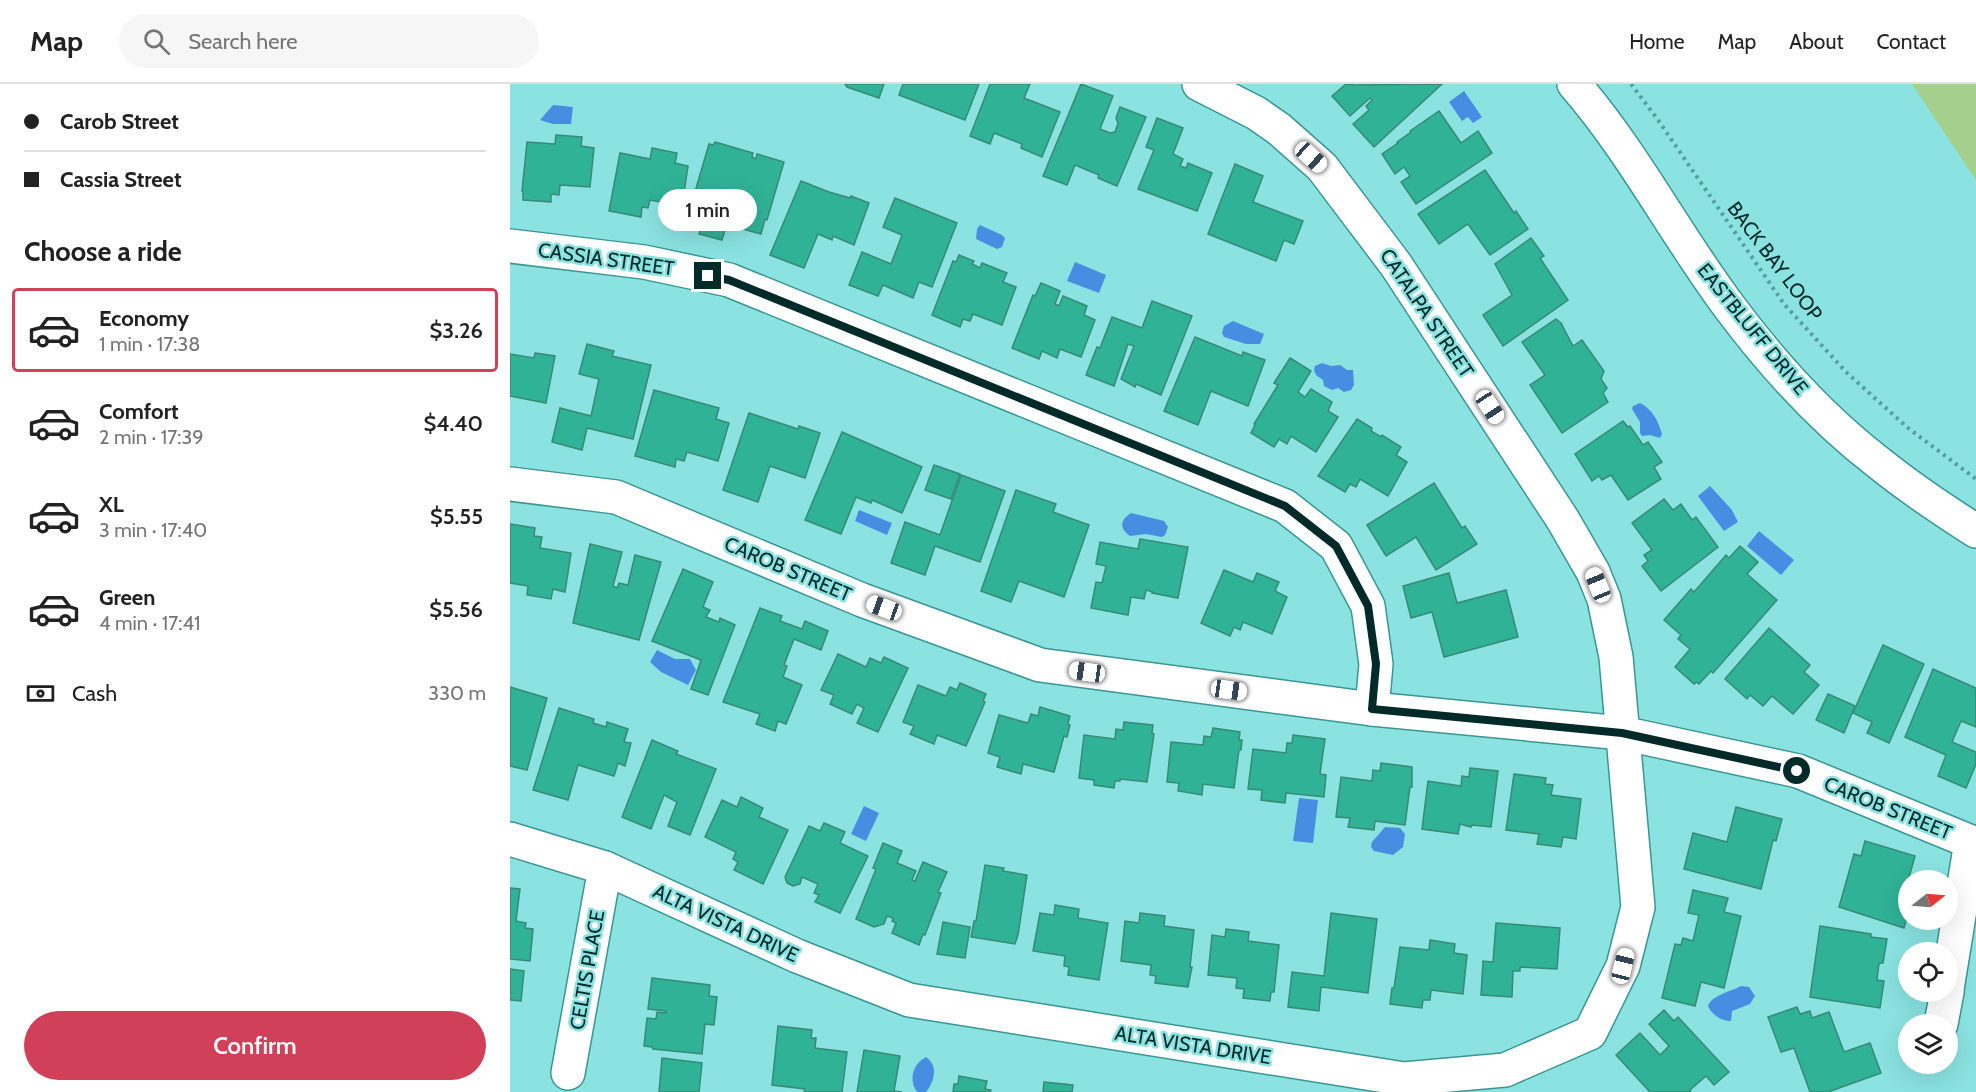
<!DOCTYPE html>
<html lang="en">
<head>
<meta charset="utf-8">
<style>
	body { margin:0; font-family:Cabin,sans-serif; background:#f6f6f6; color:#222; height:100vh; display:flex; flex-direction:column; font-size:22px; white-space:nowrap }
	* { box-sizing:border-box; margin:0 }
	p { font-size:20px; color:#767676 }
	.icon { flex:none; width:33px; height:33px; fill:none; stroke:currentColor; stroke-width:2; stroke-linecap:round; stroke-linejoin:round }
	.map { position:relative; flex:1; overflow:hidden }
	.panel { display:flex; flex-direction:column; background:#fff; width:510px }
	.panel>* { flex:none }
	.banner { display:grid; align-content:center; height:132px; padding:0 24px; background:#fff }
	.needle { width:39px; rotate:73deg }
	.tools { position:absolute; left:1388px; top:786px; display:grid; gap:12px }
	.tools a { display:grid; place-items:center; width:60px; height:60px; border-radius:50%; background:#fff; box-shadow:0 6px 24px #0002; font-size:30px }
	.end { position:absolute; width:27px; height:27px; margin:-14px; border:8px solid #012a29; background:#fff; box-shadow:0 0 0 3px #fff }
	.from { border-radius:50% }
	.bubble { position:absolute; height:42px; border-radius:21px; background:#fff; box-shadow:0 6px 24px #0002; font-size:20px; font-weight:600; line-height:42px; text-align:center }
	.car { position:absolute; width:18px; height:36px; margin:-18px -9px; border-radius:8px; box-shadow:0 0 4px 2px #0007; background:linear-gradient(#fff 24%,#345 0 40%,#fff 0 76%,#345 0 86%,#fff 0) }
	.banner b { display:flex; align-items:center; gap:21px; height:57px; font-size:22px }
	.banner b+b { border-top:2px solid #e0e0e0 }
	.banner i { width:15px; height:15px; background:#222 }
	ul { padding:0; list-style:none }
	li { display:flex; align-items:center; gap:18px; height:84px; margin:0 12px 9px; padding:0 12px; border:3px solid transparent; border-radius:6px }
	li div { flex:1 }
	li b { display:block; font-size:22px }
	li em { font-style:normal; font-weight:600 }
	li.selected { border-color:#d04059 }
	li>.icon { width:54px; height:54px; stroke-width:1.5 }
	h2 { padding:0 24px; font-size:27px; line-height:72px }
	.pay { display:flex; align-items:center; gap:15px; height:66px; padding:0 24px; font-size:22px }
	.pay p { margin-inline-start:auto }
	.button { display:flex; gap:12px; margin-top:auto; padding:12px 24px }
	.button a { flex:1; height:69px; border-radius:36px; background:#d04059; color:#fff; font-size:24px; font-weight:600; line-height:69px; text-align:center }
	header { display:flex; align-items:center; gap:36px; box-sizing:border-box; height:84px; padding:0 30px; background:#fff; border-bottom:2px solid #e0e0e0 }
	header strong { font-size:28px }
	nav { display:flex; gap:33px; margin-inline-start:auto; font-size:21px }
	.search { width:420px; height:54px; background:#f6f6f6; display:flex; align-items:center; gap:15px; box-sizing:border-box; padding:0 21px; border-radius:33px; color:#767676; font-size:22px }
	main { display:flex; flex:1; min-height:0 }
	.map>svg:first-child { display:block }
	.green { fill:#a5cf8c }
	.water { fill:#478ee3 }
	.building { fill:#2fb296; stroke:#388a76; stroke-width:1.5 }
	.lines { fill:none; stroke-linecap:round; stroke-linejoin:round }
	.minor-casing { stroke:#3a9695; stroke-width:36 }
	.major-casing { stroke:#3a9695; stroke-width:36 }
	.path { stroke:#579d9c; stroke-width:4; stroke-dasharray:3 4.5; stroke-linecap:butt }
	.minor { stroke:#fff; stroke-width:33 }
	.major { stroke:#fff; stroke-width:33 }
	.route { stroke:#012a29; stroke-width:8 }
	.labels { text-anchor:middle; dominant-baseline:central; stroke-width:5; stroke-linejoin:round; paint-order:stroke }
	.street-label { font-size:20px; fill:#012a29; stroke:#8ae3e1 }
</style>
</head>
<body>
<header>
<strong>Map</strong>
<div class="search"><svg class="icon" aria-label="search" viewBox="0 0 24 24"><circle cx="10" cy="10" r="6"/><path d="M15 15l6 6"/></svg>Search here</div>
<nav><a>Home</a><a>Map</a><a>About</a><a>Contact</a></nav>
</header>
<main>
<section class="panel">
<div class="banner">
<b><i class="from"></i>Carob Street</b>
<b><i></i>Cassia Street</b>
</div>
<h2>Choose a ride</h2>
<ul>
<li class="selected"><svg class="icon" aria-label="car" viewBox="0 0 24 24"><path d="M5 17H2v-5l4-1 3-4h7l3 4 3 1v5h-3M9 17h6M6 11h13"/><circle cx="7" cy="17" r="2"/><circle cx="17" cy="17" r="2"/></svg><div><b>Economy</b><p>1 min · 17:38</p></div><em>$3.26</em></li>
<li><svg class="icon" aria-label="car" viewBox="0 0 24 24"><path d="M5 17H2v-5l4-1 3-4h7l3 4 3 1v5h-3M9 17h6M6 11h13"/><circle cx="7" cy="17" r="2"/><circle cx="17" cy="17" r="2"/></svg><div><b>Comfort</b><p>2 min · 17:39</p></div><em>$4.40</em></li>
<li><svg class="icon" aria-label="car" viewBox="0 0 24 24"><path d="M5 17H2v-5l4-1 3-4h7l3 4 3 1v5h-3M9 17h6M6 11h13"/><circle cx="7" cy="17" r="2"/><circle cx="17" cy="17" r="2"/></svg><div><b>XL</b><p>3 min · 17:40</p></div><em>$5.55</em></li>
<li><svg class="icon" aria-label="car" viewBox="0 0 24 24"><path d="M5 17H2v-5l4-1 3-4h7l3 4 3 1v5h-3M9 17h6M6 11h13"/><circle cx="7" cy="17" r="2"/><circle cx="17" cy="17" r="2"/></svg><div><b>Green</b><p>4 min · 17:41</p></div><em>$5.56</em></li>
</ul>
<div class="pay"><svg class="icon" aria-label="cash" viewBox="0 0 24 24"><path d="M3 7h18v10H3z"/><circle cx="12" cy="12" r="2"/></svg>Cash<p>330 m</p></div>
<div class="button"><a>Confirm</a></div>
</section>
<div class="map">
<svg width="1466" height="1008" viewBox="0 0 1466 1008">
	<rect width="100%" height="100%" fill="#8ae3e1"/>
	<path class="green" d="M1402 0H1466V96Z"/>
	<g class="water">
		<path d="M954 7 972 33 963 39 958 33 952 37 939 18Z"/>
		<path d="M43 21 63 23 61 40H43L30 36Z"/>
		<path d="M470 141 492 151 495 154 492 163 487 165 466 155 467 145Z"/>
		<path d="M565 178 596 191 589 209 557 197Z"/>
		<path d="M723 237 754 250 750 260H736L714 253 712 249 714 242Z"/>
		<path d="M812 279 821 282 830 281 837 286H843L844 301 841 306 834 308 828 304 822 306 814 302 813 296 806 291 804 286 805 282Z"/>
		<path d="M1130 319C1142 325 1148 336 1152 350L1150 354 1140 351 1132 352 1130 349V338L1122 325 1123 322Z"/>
		<path d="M1200 402 1222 426 1228 438 1214 447 1188 412Z"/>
		<path d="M349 426 382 439 377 451 345 437Z"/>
		<path d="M621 429 654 437 658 443 655 451 652 453 636 450 620 452C609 444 610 436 621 429Z"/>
		<path d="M1249 447 1284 476 1271 491 1237 462Z"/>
		<path d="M147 566 165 575H180L186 586 178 601 151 588 140 578Z"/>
		<path d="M789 714 808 716 803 759 783 757Z"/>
		<path d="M354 722 369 729 356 757 341 750Z"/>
		<path d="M875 743 890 744 895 750 893 763 883 771 864 767 861 763 862 758Z"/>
		<path d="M1231 902 1239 903 1245 912 1240 920 1222 927 1221 937C1211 937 1202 931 1198 922 1202 911 1220 908 1231 902Z"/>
		<path d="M416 973C429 982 424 998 416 1008H407C398 995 403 980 416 973Z"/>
	</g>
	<g class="building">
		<path d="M335 0H374L369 14 337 3Z"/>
		<path d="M393 0H469L455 36 389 11Z"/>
		<path d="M480 0H520L514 14 550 28 532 73 511 64 512 60 484 49 480 60 460 52Z"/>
		<path d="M571 0 603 12 590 45 600 49 605 48 608 39 606 34 610 23 636 33 607 102 588 94 589 91 565 81 557 101 533 92Z"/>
		<path d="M836 0 845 1 932 0 864 63 843 40 859 26 856 22 862 16 860 14 840 32 822 12Z"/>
		<path d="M929 27 951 59 968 47 982 69 906 120 891 98 900 92 894 83 885 90 872 70 888 59 887 58 901 48 900 47Z"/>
		<path d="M647 34 673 44 663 70 673 75 670 82 676 84 678 79 702 89 687 127 628 105 644 66 636 63Z"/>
		<path d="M46 51 72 53 71 62 84 64 80 103 50 101 49 111 41 110V118L13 116V108L12 107 17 58 45 60Z"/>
		<path d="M205 58 243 69 242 73 246 75 247 70 274 78 257 136 255 135 251 150 229 144 232 132 220 129 212 156 189 150 190 146 175 142 199 60 203 61Z"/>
		<path d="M142 64 167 69 165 79 178 82 172 122 140 116 138 124 132 123 131 133 99 127 110 69 140 75Z"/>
		<path d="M725 80 753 92 743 118 793 137 784 160 774 156 766 177 698 150Z"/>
		<path d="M975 86 1004 129 1006 127 1018 145 980 171 958 140 929 160 908 130Z"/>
		<path d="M291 97 319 108 340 114 341 112 359 119 344 161 323 152 322 156 308 150 294 184 260 171Z"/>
		<path d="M385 114 447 139 422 203 409 198 403 214 373 201 368 212 339 201 352 168 381 180 392 151 373 143Z"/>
		<path d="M1021 154 1034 172 1030 174 1058 216 993 262 973 231 1002 211 985 180Z"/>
		<path d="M449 171 464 177 462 180 470 184 472 179 497 189 493 198 506 203 492 241 463 230 460 237 453 235 450 243 422 231 443 177 446 178Z"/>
		<path d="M531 199 550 207 545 220 549 222 553 212 577 222 574 231 585 236 571 273 550 265 547 274 532 267 529 275 502 264 523 211 525 212Z"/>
		<path d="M642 217 682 232 651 311 626 300 625 303 611 295 624 262 618 260 604 302 576 291 587 263 590 264 602 233 632 244Z"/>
		<path d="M1046 235 1051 239 1063 262 1072 256 1094 287 1091 295 1097 304 1093 309 1098 318 1052 349 1020 301 1035 291 1012 258Z"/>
		<path d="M685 253 732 272 733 268 755 276 738 322 701 307 688 341 654 327Z"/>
		<path d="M77 260 104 267 102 272 141 281 123 355 77 344 72 366 42 358 50 324 81 332 89 295 69 290Z"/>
		<path d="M25 269 45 272 36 319 0 312V270L24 274Z"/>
		<path d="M780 274 801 287 788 308 795 313 801 305 822 318 818 327 828 333 806 368 781 352 777 360 769 355 764 363 741 349 745 341 744 340 768 301 764 299Z"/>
		<path d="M144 306 209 324 206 335 219 339 208 377 177 368 174 377 166 375 165 383 125 372Z"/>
		<path d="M239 329 288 345 289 342 310 349 295 394 260 382 248 418 213 406Z"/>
		<path d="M847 335 862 344 861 347 871 353 872 351 891 363 886 371 897 378 878 412 850 395 846 403 840 400 835 408 808 392Z"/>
		<path d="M1113 337 1118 343 1120 342 1133 361 1138 358 1152 378 1144 383 1151 395 1118 416 1101 391 1092 396 1089 392 1082 397 1065 370Z"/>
		<path d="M332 348 412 383 392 429 362 416 361 419 346 413 331 450 295 436Z"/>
		<path d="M424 381 450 390 441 415 415 406Z"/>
		<path d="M451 391 495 407 470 478 425 462 415 491 381 479 395 438 430 451Z"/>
		<path d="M924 399 952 444 955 442 967 460 926 486 906 453 876 472 857 441Z"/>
		<path d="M506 406 546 420 543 428 579 441 554 513 509 497 501 518 471 507Z"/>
		<path d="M1154 415 1163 426 1171 420 1182 436 1186 433 1208 463 1151 507 1132 482 1138 477 1134 471 1142 466 1122 439Z"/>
		<path d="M0 440 25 444 24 452 32 453 30 464 61 469 55 508 43 505 41 515 17 511 18 502 0 499Z"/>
		<path d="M630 455 678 463 668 514 642 509 643 508 636 506 634 515 621 513 618 531 581 524 586 498 592 499 596 482 586 480 590 458 628 465Z"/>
		<path d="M80 460 112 468 103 502 107 504 109 499 118 501 125 471 151 478 129 556 63 539Z"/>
		<path d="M1230 462 1248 478 1237 490 1267 516 1203 589 1201 587 1189 600 1187 598 1184 600 1165 583 1180 565 1168 555 1171 551 1154 536 1181 505 1184 508 1216 471 1219 474Z"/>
		<path d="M173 485 203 498 193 523 200 526 196 533 209 538 210 534 225 541 198 611 181 605 191 576 142 557Z"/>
		<path d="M714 486 743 498 747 489 769 498 765 507 777 513 762 550 733 538 730 546 724 543 720 552 691 539Z"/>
		<path d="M939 489 947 519 996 506 1008 553 934 573 922 528 901 534 893 502Z"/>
		<path d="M250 524 272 532 270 537 292 545 295 537 318 547 311 566 284 555 274 581 277 582 273 593 292 601 276 640 268 637 265 647 246 640 250 630 213 618Z"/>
		<path d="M1259 544 1300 581 1294 588 1309 601 1283 630 1262 612 1253 622 1240 611 1237 615 1215 595Z"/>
		<path d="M1373 561 1414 580 1379 659 1357 649 1362 638 1343 629Z"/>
		<path d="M328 570 356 583 360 574 371 579 374 573 398 584 368 648 347 639 354 624 347 620 342 630 320 620 324 611 311 606Z"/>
		<path d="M1423 585 1466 604V643L1451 637 1442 658 1466 668V680L1456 704 1428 692 1436 671 1395 653Z"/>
		<path d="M450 599 476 610 473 617 475 618 456 662 427 651 424 660 400 650 404 642 393 638 408 601 436 612 440 603 447 606Z"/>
		<path d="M0 603 37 614 17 686 0 682Z"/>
		<path d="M1318 610 1345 622 1334 649 1306 636Z"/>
		<path d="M530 623 560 632 558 640 560 641 557 653 554 652 544 688 513 680 511 690 487 683 490 673 478 669 489 631 518 639 521 630 528 632Z"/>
		<path d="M49 624 84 635 83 639 96 643 97 638 118 645 114 658 121 659 115 682 108 679 104 692 68 681 58 716 23 706Z"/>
		<path d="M614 638 643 641 642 649 644 650 637 698 610 695V697H605L604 704 584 701V696L569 694 574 651 605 655 606 645 613 646Z"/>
		<path d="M703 644 730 648 729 656H732L731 666H729L724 704 693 700 692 711 668 707 669 699 657 698 661 658 693 661 694 652 701 653Z"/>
		<path d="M783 651 815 655 810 690 816 691 814 713 776 709 775 719 751 716 752 706 738 705 743 665 776 669 777 659H782Z"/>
		<path d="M142 656 168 667 166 670 206 685 180 751 158 742 167 718 154 711 141 745 112 733Z"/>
		<path d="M871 679 902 683V703H900L895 741 865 737 864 746 838 743 840 734 826 733 831 693 862 697 863 686 870 687Z"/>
		<path d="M960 684 988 687 981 743 962 741 961 743 950 740 948 750 912 745 918 697 951 702 952 692 959 693Z"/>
		<path d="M1004 690 1036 694 1035 700 1043 701 1041 711 1071 715 1066 755 1053 753 1051 763 1027 760 1029 750 996 746Z"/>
		<path d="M231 713 253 724 249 733 278 746 253 800 224 786 228 778 223 775 226 768 195 753 212 716 227 723Z"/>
		<path d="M1226 723 1272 735 1266 757 1263 756 1251 805 1174 785 1183 749 1217 758Z"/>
		<path d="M314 739 335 748 330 759 358 772 330 829 305 818 309 811 304 809 308 800 292 793 290 800 283 802 277 799 275 793 299 742 310 747Z"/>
		<path d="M1355 757 1405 772 1395 808 1398 809V830L1394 844 1329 823 1344 770 1351 772Z"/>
		<path d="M373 759 392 767 387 779 406 787 402 796 405 797 413 778 437 788 428 808 431 809 415 851 413 850 409 861 382 849 386 839 382 837 383 834 377 832 374 840 364 843 346 835 366 785 363 784Z"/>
		<path d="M475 781 494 784 493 787 517 791 508 851 505 860 461 853 464 837H466Z"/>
		<path d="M0 804 10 805 6 837 16 839 15 844 23 845 20 877 1 875 0 873Z"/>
		<path d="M1183 806 1218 814 1214 828 1231 832 1214 904 1191 898 1185 922 1152 914 1165 860 1171 861 1173 854 1183 857 1189 831 1178 829Z"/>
		<path d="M545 821 569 825 568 834 598 839 589 896 558 891 559 883 554 882 555 872 523 867 530 829 544 831Z"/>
		<path d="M630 829 655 832 654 842 684 846 680 883H682L678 903 645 899 646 892 640 891 641 881 611 877 615 837 629 839Z"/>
		<path d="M821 829 867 835 858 909 811 903 809 927 778 923 782 888 814 892Z"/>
		<path d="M433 838 460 843 455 874 427 870Z"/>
		<path d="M986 839 1050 844 1047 885 1010 883V887H1003L1002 913 971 911 973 877 983 878Z"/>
		<path d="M1310 842 1361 850V853L1377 855 1373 879H1369L1367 896 1374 897 1370 924 1300 913Z"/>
		<path d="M716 845 739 848 738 857 769 861 764 908H761L760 917 733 914 734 905 726 904 727 894 698 891 702 851 715 853Z"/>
		<path d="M920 856 945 860 944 869 957 871 953 910 921 906 920 916H913L912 924 880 920 882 904H884L890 863 919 866Z"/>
		<path d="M0 885 14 887 11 917 0 916Z"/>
		<path d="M142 894 200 901 199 912 207 913 204 941 195 940 192 970 143 965 142 963 134 962 137 934 146 935 147 928 156 929V927L138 925Z"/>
		<path d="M1287 923 1290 930 1300 927 1302 934 1319 928 1334 968 1360 959 1371 989 1318 1008H1300L1284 964 1271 968 1258 933Z"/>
		<path d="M1154 926 1164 937 1168 933 1219 988 1204 1001 1196 992 1180 1006 1181 1008H1140L1106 971 1130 949 1150 971 1159 962 1139 940Z"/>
		<path d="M268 942 302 946 301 954H306L305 964 337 968 332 1008H294L295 1005 262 1001Z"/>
		<path d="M354 966 390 972 384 1007 392 1008H347Z"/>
		<path d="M152 974 192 979 189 1008H149Z"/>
		<path d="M449 992 477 997 475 1005 481 1006 480 1008H443L444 1000H448Z"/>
		<path d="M534 998 563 1001 562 1008H533Z"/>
	</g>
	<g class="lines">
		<defs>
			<g id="minor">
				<path d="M0 162 134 178 219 196 775 422 826 462 858 522 866 580 862 625"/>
				<path d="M0 400 106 413 352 516 530 581 862 625 1112 649 1288 687 1466 760"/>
				<path d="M0 755 95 784 287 872 399 916 894 995 995 986 1080 949 1113 882 1128 823 1106 573 1094 515 1083 488 1053 436 886 181 812 83 769 45 746 29 689 0"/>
				<path d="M1437 905 1461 758"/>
				<path d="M1431 940 1437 908"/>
				<path d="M58 989 95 784"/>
			</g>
			<path id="major" d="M1064 0C1124 69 1166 152 1221 225 1263 281 1313 336 1369 379 1400 404 1433 426 1466 447"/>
		</defs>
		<use href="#minor" class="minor-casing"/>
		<use href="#major" class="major-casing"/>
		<path class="path" d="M1121 0 1148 36 1274 220 1337 289 1398 344 1466 395"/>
		<use href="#minor" class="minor"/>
		<use href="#major" class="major"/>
	</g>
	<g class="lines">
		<path class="route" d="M198 192 219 196 775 422 826 462 858 522 866 580 862 625 1112 649 1287 687"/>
	</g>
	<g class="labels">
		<g class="street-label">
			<text transform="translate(96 175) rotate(8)">CASSIA STREET</text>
			<text transform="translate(1265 177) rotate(53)">BACK BAY LOOP</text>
			<text transform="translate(917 229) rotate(56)">CATALPA STREET</text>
			<text transform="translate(1243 245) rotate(51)">EASTBLUFF DRIVE</text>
			<text transform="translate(278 485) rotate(23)">CAROB STREET</text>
			<text transform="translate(1378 724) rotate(22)">CAROB STREET</text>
			<text transform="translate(216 839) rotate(25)">ALTA VISTA DRIVE</text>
			<text transform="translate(77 886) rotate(-80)">CELTIS PLACE</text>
			<text transform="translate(683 961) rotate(9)">ALTA VISTA DRIVE</text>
		</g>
	</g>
</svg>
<div class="tools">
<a><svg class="needle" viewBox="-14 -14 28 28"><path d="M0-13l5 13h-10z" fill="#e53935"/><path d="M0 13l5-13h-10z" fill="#767676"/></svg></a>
<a><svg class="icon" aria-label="locate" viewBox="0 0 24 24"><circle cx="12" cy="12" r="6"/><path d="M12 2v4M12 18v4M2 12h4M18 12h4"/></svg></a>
<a><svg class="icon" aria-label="layers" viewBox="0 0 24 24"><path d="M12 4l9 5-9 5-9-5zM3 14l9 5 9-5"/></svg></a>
</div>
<i class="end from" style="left:1287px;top:687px"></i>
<i class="end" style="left:198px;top:192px"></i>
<div class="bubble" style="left:148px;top:105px;width:99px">1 min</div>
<i class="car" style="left:801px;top:73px;rotate:132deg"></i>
<i class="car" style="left:980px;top:323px;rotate:147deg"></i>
<i class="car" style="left:1088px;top:501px;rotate:338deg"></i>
<i class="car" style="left:374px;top:524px;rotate:290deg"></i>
<i class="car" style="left:577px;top:588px;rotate:278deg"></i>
<i class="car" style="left:719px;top:606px;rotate:98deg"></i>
<i class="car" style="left:1113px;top:882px;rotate:14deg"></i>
</div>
</main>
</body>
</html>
